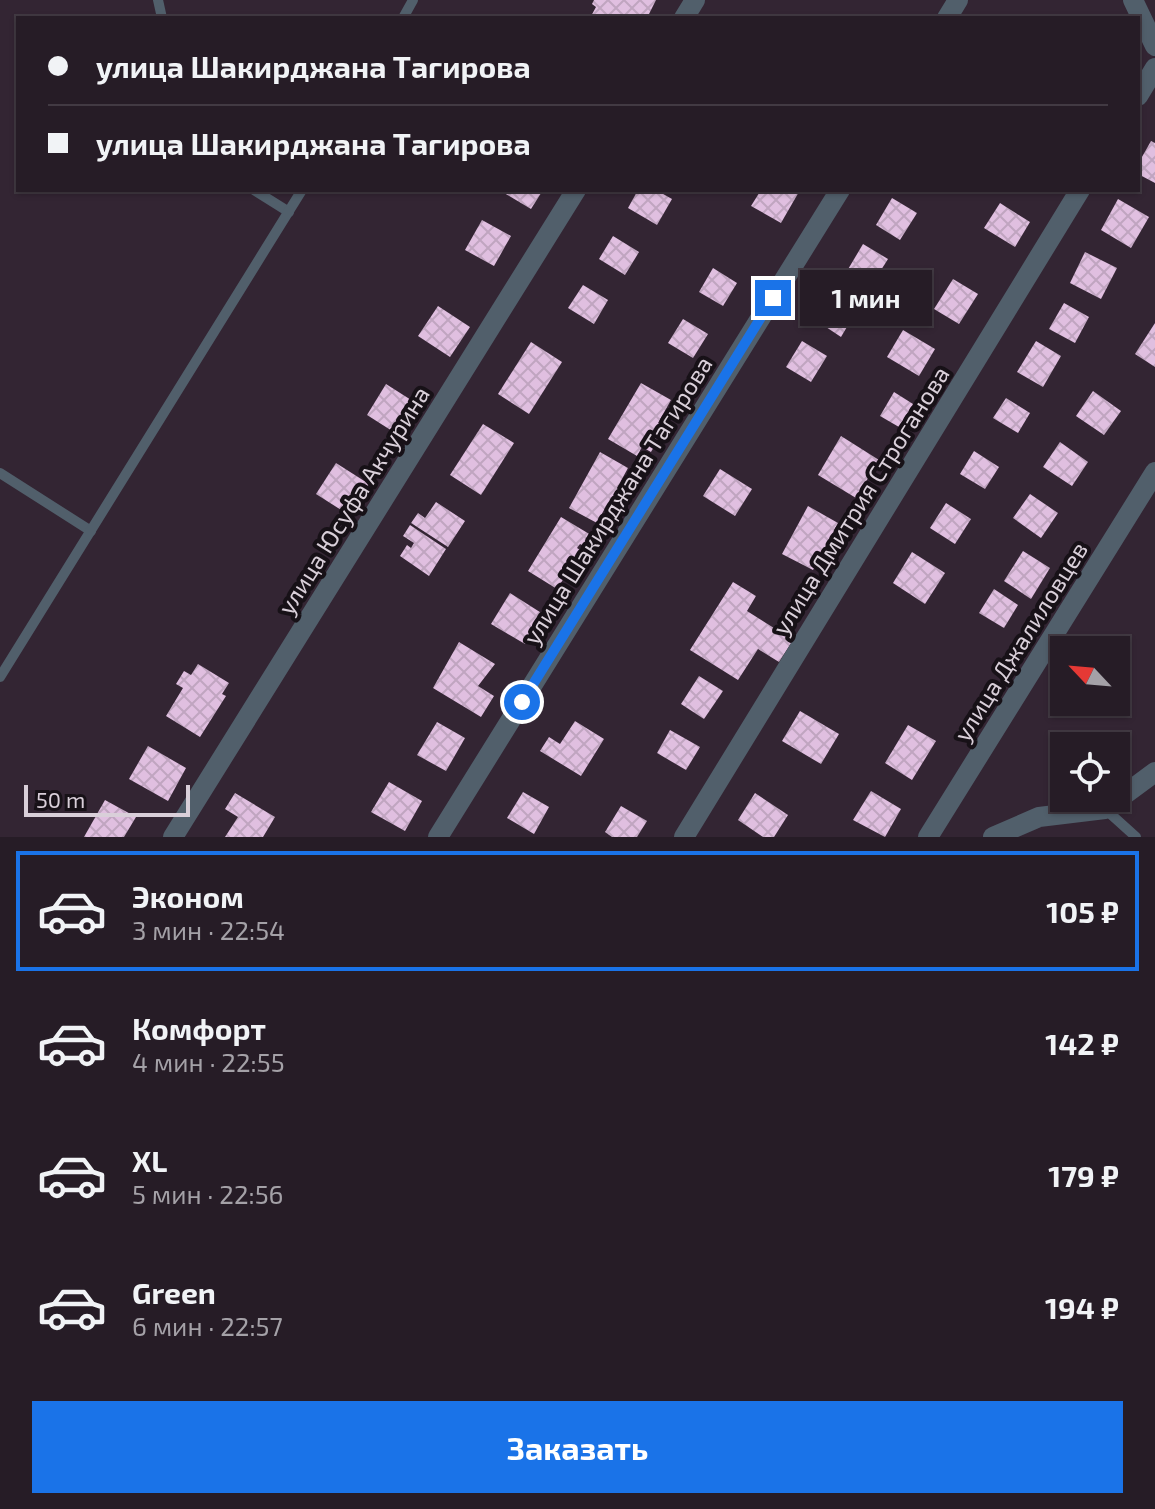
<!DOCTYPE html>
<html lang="ru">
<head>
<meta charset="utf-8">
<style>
	body { margin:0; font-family:"Exo 2",sans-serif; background:#2e252e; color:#f1f3f6; height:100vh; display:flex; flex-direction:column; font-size:30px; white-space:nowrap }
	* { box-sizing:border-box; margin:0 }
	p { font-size:26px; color:#a4a1a7 }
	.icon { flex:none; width:44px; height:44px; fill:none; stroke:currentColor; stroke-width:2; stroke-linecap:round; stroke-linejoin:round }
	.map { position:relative; height:837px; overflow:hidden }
	.side { display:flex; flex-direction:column; background:#261c26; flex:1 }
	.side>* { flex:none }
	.top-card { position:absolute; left:16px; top:16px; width:1124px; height:176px; border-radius:0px; box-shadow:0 2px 6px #0004,0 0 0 2px #423a43; display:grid; align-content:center; height:176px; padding:0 32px; background:#261c26 }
	.needle { width:52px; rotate:296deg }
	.tools { position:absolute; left:1050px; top:636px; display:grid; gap:16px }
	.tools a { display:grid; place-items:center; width:80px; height:80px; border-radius:0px; background:#261c26; box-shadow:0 2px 6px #0004,0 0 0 2px #423a43; font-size:40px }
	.scale { position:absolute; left:24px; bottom:20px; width:166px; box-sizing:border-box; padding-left:8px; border:4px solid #d9cfd9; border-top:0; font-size:22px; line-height:28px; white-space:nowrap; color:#d9cfd9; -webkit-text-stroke:6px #171117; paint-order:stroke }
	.end { position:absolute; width:36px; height:36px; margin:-18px; border:10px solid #1a73e8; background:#fff; box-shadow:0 0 0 4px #fff }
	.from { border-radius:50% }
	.bubble { position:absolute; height:56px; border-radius:0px; background:#261c26; box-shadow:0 2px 6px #0004,0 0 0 2px #423a43; font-size:26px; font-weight:700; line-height:56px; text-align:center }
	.top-card b { display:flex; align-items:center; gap:28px; height:76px; font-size:30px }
	.top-card b+b { border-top:2px solid #423a43 }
	.top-card i { width:20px; height:20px; background:#f1f3f6 }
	ul { padding:14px 0 0; list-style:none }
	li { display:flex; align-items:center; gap:24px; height:120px; margin:0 16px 12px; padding:0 16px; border:4px solid transparent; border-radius:0px }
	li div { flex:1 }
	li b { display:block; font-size:30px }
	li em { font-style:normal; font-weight:700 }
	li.current { border-color:#1a73e8 }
	li>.icon { width:72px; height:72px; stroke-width:1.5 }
	.action { display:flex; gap:16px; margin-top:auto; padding:16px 32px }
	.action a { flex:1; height:92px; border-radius:0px; background:#1a73e8; color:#fff; font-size:32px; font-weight:700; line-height:92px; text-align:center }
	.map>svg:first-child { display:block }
	.building { fill:url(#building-cross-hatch) }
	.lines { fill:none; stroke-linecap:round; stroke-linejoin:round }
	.service { stroke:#515f6b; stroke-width:10 }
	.minor { stroke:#515f6b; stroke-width:20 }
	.route { stroke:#1a73e8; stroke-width:10 }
	.labels { text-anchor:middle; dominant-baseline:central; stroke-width:8; stroke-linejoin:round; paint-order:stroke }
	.street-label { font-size:24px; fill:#d9cfd9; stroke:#171117 }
</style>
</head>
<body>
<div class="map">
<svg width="1155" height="837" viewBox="0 0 1155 837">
	<defs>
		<pattern id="building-cross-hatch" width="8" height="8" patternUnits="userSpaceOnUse" patternTransform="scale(2)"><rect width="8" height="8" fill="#e0bfe0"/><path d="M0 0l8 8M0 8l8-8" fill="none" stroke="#c0a5c0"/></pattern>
	</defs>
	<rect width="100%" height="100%" fill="#332533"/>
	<g class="building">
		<path d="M594 0H656L647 18H590L596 7 592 4Z"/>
		<path d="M1151 141 1155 143V183L1138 174V164Z"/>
		<path d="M499 190H543L531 209Z"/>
		<path d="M638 190H656L672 199 657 225 628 208Z"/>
		<path d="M761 190H800L781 223 751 206Z"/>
		<path d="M892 198 917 213 900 240 876 225Z"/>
		<path d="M1118 199 1149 217 1131 248 1101 230Z"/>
		<path d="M1000 203 1030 222 1015 247 984 228Z"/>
		<path d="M482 220 511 236 494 266 465 250Z"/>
		<path d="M613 236 639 252 625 275 599 259Z"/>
		<path d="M863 244 888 259 871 286 847 271Z"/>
		<path d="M1085 252 1117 268 1101 299 1070 283Z"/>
		<path d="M713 268 737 283 723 306 699 292Z"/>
		<path d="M953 279 978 294 959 324 934 309Z"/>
		<path d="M583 285 608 300 594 324 568 308Z"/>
		<path d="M833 295 857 310 841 337 817 321Z"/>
		<path d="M1064 303 1089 317 1075 343 1049 329Z"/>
		<path d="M438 306 470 327 450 357 418 336Z"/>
		<path d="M683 319 708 334 693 358 668 343Z"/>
		<path d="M1155 323V367L1135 354Z"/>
		<path d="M903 330 935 349 919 376 887 357Z"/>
		<path d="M802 341 827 356 811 382 786 367Z"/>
		<path d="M1036 341 1061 356 1043 387 1017 372Z"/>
		<path d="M531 342 562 362 529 414 498 394Z"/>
		<path d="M641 383 671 400 658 423 665 427 651 452 642 447 637 456 608 439Z"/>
		<path d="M386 384 419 405 400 436 367 415Z"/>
		<path d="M1093 391 1121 411 1104 435 1076 416Z"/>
		<path d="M894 392 913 404 899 427 880 416Z"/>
		<path d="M1006 398 1030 413 1018 433 993 418Z"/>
		<path d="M483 424 514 443 481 495 450 475Z"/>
		<path d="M841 436 879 460 856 498 818 475Z"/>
		<path d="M1060 442 1088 462 1072 486 1043 467Z"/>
		<path d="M974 451 999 467 985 489 960 474Z"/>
		<path d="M600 452 628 468 617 488 624 491 613 512 605 508 597 523 569 508Z"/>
		<path d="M336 463 369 484 349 515 316 494Z"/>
		<path d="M720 469 752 489 735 516 703 496Z"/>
		<path d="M1030 494 1058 513 1041 538 1013 518Z"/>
		<path d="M436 502 465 521 448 547 411 523 418 513 425 518Z"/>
		<path d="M946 503 971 519 955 544 930 528Z"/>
		<path d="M808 506 838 523 813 570 782 554Z"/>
		<path d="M561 517 591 535 584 546 580 544 577 548 588 555 574 578 563 571 560 576 564 578 557 589 528 571Z"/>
		<path d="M410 525 446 549 429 576 400 556 407 545 411 548 414 543 403 536Z"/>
		<path d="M1023 551 1050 568 1031 599 1004 581Z"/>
		<path d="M912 552 945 573 925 604 893 583Z"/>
		<path d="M733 582 756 596 747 611 793 640 779 662 758 649 738 680 690 650Z"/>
		<path d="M994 589 1018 605 1004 628 979 613Z"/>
		<path d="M510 593 543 614 525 644 491 624Z"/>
		<path d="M459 642 495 664 478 686 494 696 481 717 433 688Z"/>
		<path d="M198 664 229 683 222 694 226 696 200 737 166 716 183 688 176 684 184 671 191 675Z"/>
		<path d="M699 676 723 691 704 719 681 704Z"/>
		<path d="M800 711 839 734 821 764 782 741Z"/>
		<path d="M575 721 604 739 581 776 540 751 549 737 560 744Z"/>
		<path d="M437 722 465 738 446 771 417 755Z"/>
		<path d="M908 725 936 741 912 780 885 763Z"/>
		<path d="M670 730 700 747 686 770 657 753Z"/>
		<path d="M148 746 186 768 168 801 129 779Z"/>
		<path d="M389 782 422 801 405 831 371 812Z"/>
		<path d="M871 791 901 809 885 837 853 820Z"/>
		<path d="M523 792 549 807 534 834 507 818Z"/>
		<path d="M235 793 275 817 263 837H225L238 817 225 809Z"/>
		<path d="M755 793 788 815 774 837H763L738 820Z"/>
		<path d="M105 800 136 817 124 837H84Z"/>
		<path d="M621 806 647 821 637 837H612L605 832Z"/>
	</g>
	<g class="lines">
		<g class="service">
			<path d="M158 0 162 18"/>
			<path d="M403 18 413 0"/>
			<path d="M254 190 289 212"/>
			<path d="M0 473 91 531"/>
			<path d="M0 677 302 190"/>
			<path d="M1105 809 1136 837"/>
		</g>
		<g class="minor">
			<path d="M1133 0 1155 46"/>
			<path d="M684 18 695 0"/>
			<path d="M947 18 958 0"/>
			<path d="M1138 96 1155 68"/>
			<path d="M173 837 576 190"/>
			<path d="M438 837 840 190"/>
			<path d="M684 837 1080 190"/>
			<path d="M928 837 1155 472"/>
			<path d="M993 837 1039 817 1105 809 1155 772"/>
		</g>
	</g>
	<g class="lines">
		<path class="route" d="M522 702 773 298"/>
	</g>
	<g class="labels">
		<g class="street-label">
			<text transform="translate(353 500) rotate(-58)">улица Юсуфа Акчурина</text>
			<text transform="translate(617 500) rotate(-58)">улица Шакирджана Тагирова</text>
			<text transform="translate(860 500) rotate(-58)">улица Дмитрия Строганова</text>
			<text transform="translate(1020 641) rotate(-58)">улица Джалиловцев</text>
		</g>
	</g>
</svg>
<div class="tools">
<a><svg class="needle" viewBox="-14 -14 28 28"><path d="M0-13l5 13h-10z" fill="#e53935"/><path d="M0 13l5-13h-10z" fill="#a4a1a7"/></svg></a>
<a><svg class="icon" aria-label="locate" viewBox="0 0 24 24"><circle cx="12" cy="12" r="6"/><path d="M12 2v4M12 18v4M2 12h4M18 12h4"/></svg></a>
</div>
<div class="scale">50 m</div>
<i class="end from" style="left:522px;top:702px"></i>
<i class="end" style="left:773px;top:298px"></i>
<div class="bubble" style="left:800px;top:270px;width:132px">1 мин</div>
<div class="top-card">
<b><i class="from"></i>улица Шакирджана Тагирова</b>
<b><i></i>улица Шакирджана Тагирова</b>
</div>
</div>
<section class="side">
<ul>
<li class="current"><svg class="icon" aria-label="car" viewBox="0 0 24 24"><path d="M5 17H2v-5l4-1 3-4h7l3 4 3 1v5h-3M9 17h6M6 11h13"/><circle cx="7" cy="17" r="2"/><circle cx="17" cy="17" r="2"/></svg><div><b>Эконом</b><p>3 мин · 22:54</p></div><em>105 ₽</em></li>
<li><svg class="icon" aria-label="car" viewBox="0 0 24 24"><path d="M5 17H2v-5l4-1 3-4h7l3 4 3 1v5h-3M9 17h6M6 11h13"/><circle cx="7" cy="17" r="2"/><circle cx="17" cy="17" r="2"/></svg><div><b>Комфорт</b><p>4 мин · 22:55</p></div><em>142 ₽</em></li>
<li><svg class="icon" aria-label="car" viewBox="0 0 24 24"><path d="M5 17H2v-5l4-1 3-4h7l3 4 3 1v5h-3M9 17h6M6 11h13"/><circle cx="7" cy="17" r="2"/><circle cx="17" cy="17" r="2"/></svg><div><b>XL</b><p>5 мин · 22:56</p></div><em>179 ₽</em></li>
<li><svg class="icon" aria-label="car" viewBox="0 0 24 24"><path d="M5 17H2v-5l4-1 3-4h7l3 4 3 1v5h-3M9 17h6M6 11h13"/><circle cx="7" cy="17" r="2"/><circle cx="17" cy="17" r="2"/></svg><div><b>Green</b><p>6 мин · 22:57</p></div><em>194 ₽</em></li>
</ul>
<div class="action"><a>Заказать</a></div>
</section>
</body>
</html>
